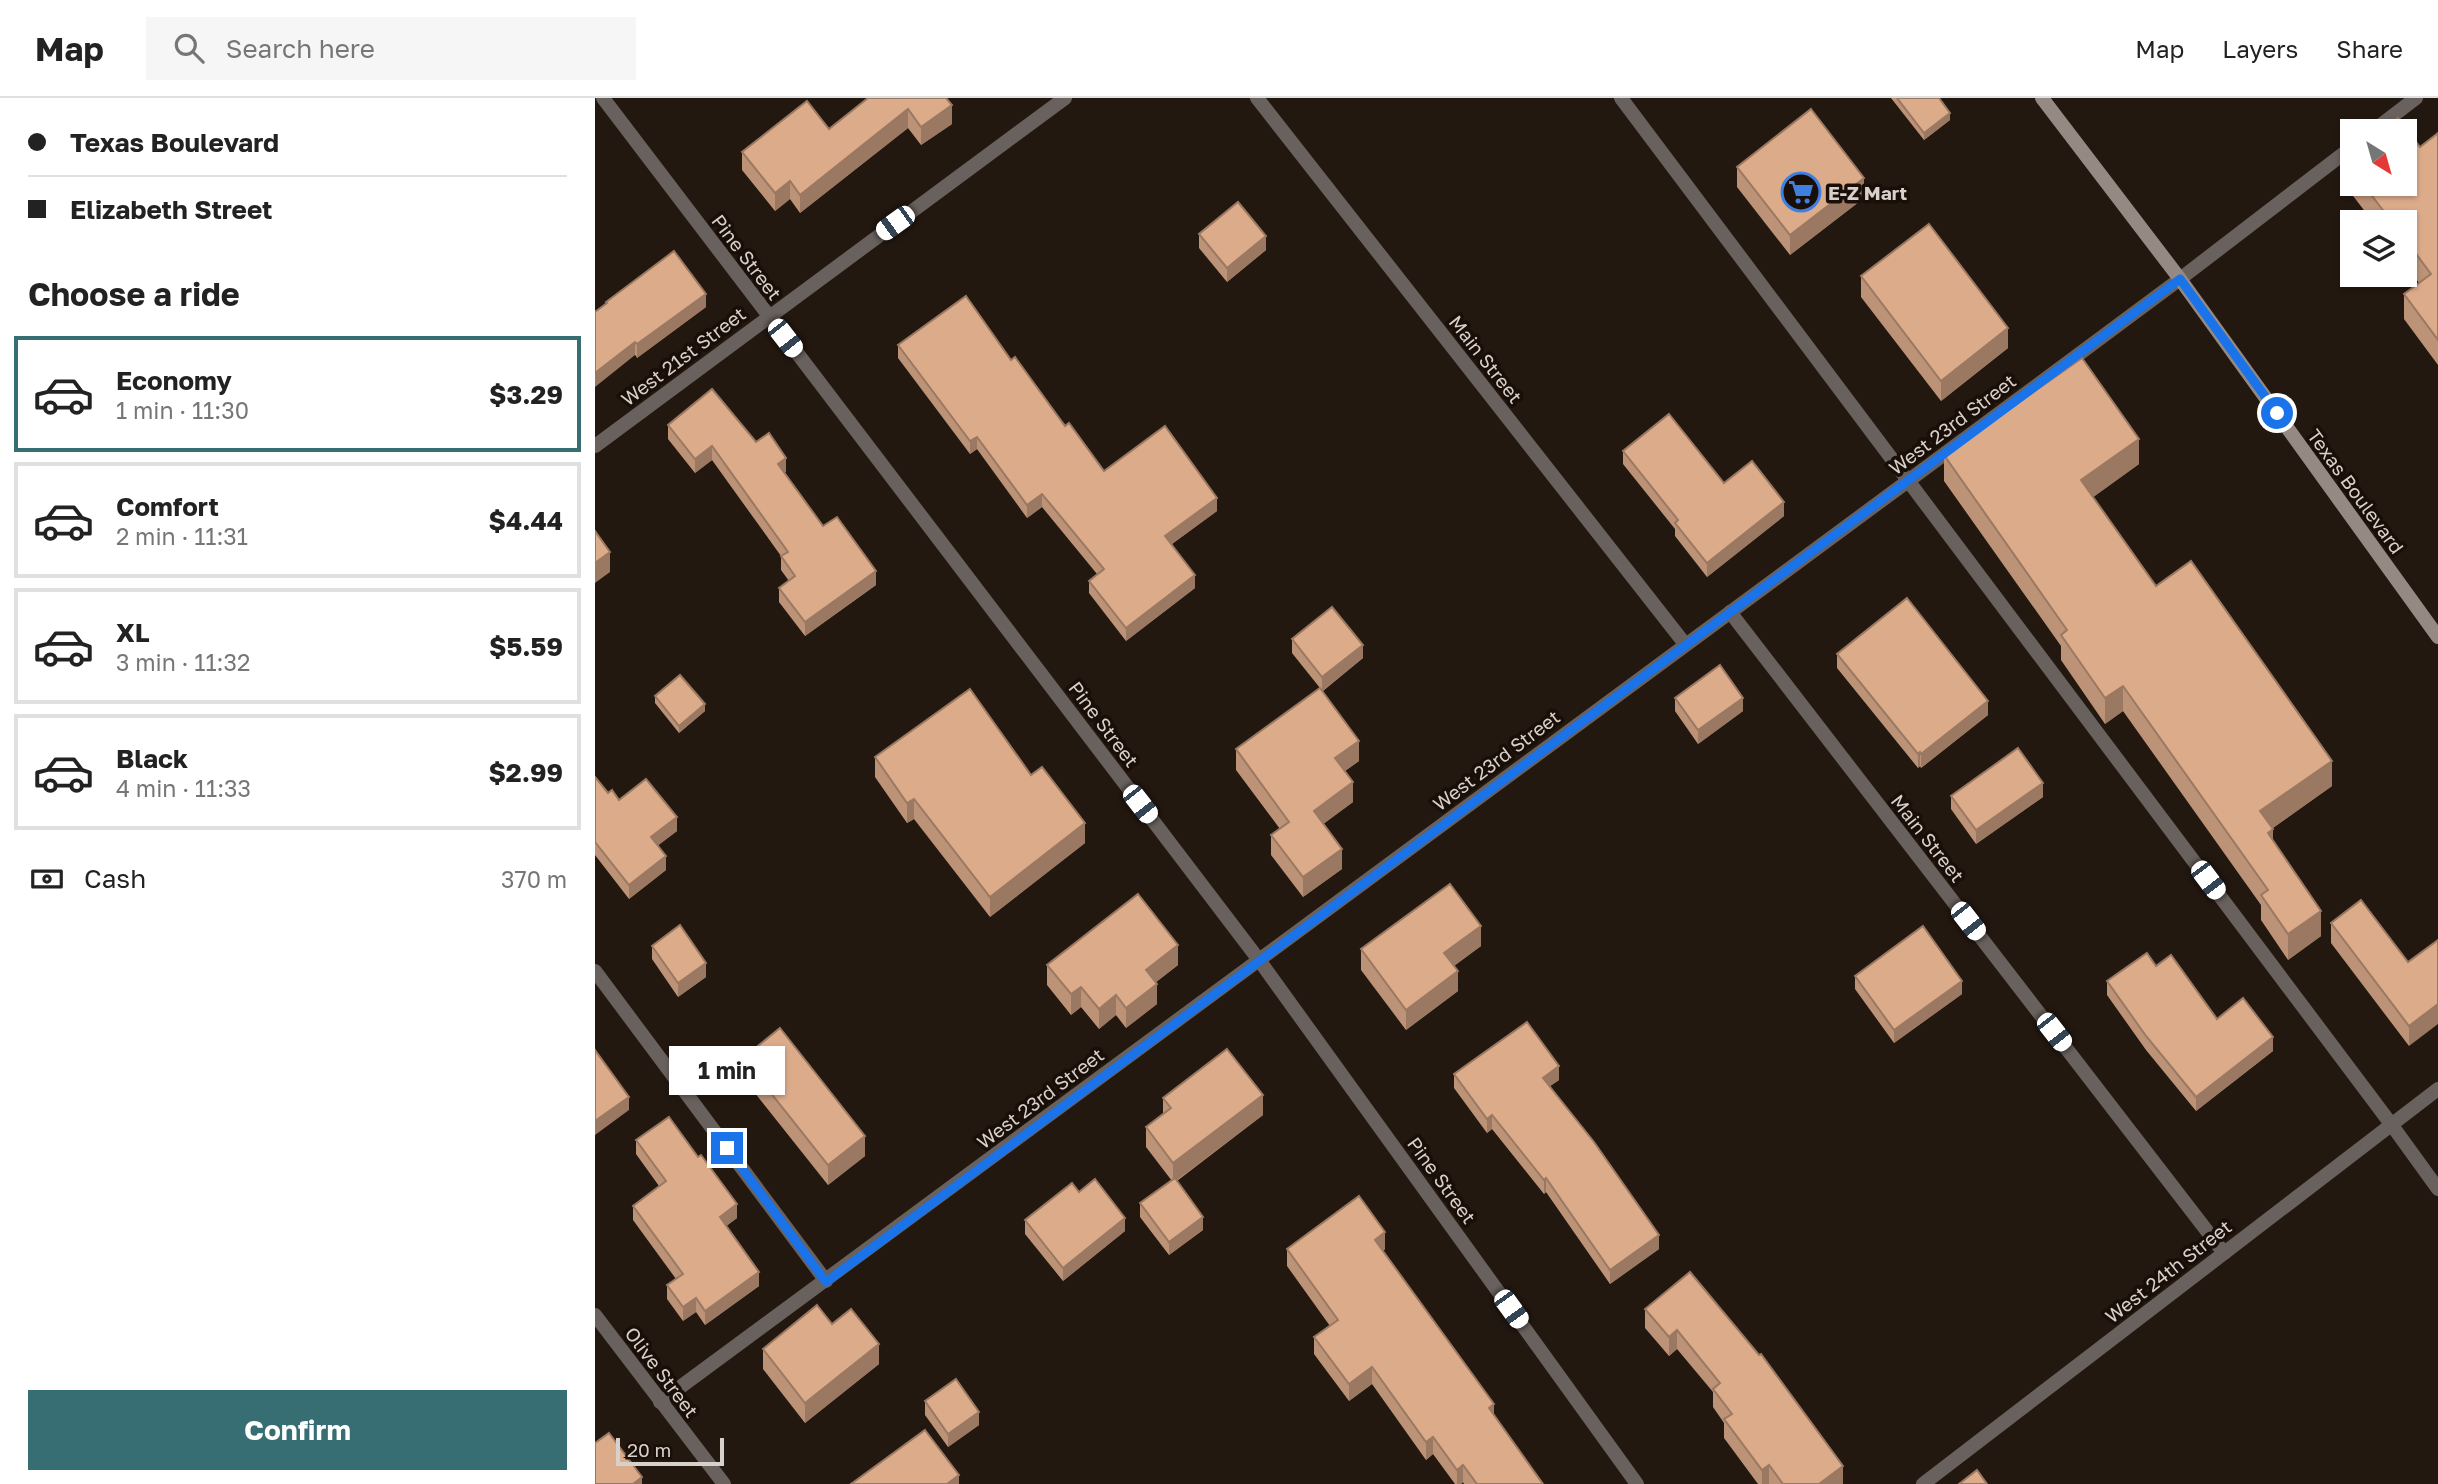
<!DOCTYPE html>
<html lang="en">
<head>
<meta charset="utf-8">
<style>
	body { margin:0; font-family:"Golos Text",sans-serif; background:#f6f6f6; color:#222; height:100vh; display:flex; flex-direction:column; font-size:26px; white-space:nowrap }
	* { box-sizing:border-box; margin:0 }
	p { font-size:23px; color:#767676 }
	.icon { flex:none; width:38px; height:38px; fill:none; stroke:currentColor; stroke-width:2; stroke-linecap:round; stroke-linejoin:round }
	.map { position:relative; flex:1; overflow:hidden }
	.side { display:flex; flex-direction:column; background:#fff; width:595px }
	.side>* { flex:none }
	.banner { display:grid; align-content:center; height:154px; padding:0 28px; background:#fff }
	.needle { width:46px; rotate:143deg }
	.controls { position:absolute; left:1745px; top:21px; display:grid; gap:14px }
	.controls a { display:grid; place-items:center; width:77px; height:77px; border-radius:0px; background:#fff; box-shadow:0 2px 5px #0004; font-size:35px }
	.scale { position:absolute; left:21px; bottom:18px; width:108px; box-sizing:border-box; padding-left:7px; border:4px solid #d8d0ca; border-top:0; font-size:19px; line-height:24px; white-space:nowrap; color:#d8d0ca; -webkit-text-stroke:5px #1a0f08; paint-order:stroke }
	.end { position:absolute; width:32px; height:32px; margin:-16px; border:9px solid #1a73e8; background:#fff; box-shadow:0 0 0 4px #fff }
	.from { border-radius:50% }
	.bubble { position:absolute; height:49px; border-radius:0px; background:#fff; box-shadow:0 2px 5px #0004; font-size:23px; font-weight:700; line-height:49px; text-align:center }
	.car { position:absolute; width:21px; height:42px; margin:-21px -10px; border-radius:9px; box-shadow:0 0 5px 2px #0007; background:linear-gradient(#fff 24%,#345 0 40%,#fff 0 76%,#345 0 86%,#fff 0) }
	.banner b { display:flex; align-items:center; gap:24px; height:66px; font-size:26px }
	.banner b+b { border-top:2px solid #e0e0e0 }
	.banner i { width:18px; height:18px; background:#222 }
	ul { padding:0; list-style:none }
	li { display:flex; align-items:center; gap:21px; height:116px; margin:0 14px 10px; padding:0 14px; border:4px solid #e0e0e0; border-radius:0px }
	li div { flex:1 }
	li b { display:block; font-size:26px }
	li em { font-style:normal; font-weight:700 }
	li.on { border-color:#376e73 }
	li>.icon { width:63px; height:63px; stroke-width:1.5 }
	h2 { padding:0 28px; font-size:32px; line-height:84px }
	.pay { display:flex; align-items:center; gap:18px; height:77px; padding:0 28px; font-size:26px }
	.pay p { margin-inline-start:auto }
	.primary-button { display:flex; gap:14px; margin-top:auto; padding:14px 28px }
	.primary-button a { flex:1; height:80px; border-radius:0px; background:#376e73; color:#fff; font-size:28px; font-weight:700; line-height:80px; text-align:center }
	header { display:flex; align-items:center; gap:42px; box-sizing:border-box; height:98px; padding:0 35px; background:#fff; border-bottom:2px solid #e0e0e0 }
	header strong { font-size:33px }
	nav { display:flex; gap:38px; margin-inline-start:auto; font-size:24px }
	.search { width:490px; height:63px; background:#f6f6f6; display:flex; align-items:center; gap:18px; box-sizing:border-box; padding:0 24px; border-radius:0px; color:#767676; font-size:26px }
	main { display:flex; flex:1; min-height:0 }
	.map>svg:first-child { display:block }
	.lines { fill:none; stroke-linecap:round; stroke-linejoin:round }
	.lane { stroke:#68615d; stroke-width:14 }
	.street { stroke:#68615d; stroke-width:14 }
	.secondary { stroke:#948a83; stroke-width:14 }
	.wall { fill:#bd9377 }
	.shaded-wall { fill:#9a7861 }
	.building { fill:#dcab8a; stroke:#9a7861; stroke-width:2 }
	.route { stroke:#1a73e8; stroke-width:9 }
	.labels { text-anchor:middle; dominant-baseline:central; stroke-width:7; stroke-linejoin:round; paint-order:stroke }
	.poi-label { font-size:19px; font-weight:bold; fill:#d8d0ca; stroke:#1a0f08; text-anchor:start }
	.street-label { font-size:19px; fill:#d8d0ca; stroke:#1a0f08 }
</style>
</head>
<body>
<header>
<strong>Map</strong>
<div class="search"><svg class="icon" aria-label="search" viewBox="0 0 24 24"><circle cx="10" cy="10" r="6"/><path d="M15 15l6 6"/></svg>Search here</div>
<nav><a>Map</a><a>Layers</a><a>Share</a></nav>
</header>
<main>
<section class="side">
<div class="banner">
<b><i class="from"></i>Texas Boulevard</b>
<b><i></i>Elizabeth Street</b>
</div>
<h2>Choose a ride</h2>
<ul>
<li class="on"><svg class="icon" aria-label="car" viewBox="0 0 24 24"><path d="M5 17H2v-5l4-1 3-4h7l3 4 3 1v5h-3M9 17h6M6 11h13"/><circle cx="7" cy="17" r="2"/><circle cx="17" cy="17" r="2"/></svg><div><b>Economy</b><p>1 min · 11:30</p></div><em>$3.29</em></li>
<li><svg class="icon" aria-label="car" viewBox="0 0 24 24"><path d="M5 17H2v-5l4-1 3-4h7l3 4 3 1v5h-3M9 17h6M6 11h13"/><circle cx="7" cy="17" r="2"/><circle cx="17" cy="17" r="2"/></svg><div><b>Comfort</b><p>2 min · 11:31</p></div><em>$4.44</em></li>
<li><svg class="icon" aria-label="car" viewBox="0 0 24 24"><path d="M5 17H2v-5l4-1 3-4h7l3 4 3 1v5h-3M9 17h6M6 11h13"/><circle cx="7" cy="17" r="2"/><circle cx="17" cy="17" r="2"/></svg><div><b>XL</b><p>3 min · 11:32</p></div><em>$5.59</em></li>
<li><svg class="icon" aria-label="car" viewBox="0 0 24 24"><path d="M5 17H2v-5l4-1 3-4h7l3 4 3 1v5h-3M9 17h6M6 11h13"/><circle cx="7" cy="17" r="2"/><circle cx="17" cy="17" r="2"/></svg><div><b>Black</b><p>4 min · 11:33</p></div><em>$2.99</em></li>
</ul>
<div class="pay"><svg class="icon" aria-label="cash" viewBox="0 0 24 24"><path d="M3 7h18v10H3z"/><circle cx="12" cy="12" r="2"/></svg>Cash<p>370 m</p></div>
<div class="primary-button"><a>Confirm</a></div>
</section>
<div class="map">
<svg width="1843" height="1386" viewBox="0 0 1843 1386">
	<rect width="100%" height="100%" fill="#231810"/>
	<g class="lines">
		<path class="lane" d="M1026 0 1796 1026"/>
		<g class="street">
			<path d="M8 0 664 862 1042 1386"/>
			<path d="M662 0 1090 546"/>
			<path d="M1778 33 1821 0"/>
			<path d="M0 348 470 0"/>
			<path d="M1135 514 1629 1155"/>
			<path d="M0 873 231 1183"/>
			<path d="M1796 1026 1843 1091"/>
			<path d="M0 1217 129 1386"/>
			<path d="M65 1304 1313 383 1585 181 1757 49"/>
			<path d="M1328 1386 1843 991"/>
		</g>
		<path class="secondary" d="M1447 0 1585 181 1843 539"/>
	</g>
	<g class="wall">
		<path d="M273 0 357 26 326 47 313 30 205 115 195 101 180 113 147 72V54L234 31Z"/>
		<path d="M1296 0H1344L1355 22 1329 42Z"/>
		<path d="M1843 35V267L1809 221V196L1824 185 1810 166V124H1778L1749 86V60L1757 54V86H1810L1825 49Z"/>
		<path d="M1142 69 1269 100 1195 157 1142 89Z"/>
		<path d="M604 136 671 152 632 184 604 150Z"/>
		<path d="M1266 178 1413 250 1346 303 1266 199Z"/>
		<path d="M11 204 111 209 42 260 11 206Z"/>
		<path d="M303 247 416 262 509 373 622 413 577 446 600 490 531 543 494 495V483L502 476 447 409 432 420 382 351 375 356 303 260Z"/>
		<path d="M73 327 161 344 191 373 190 375 228 428 281 487 210 538 184 504V490L194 483 186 472V458L117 362 100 375 73 341Z"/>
		<path d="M1028 353 1129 385 1189 418 1112 479 1080 438V431L1028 366Z"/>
		<path d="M1349 357 1544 366 1498 399 1561 488 1737 688 1678 730V743L1726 838 1693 862 1666 822V807L1528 613 1510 626 1466 562V548L1349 383Z"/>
		<path d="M697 541 768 560 728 593 764 663 750 673 758 704 728 726 747 771 708 799 676 757V737L685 731 641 672V651L725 590 697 555Z"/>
		<path d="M1242 556 1393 617 1326 670 1325 668 1323 670 1242 570Z"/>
		<path d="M60 598 110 613 84 635 60 605Z"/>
		<path d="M1080 600 1148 613 1103 646 1080 613Z"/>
		<path d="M280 659 436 677 490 745 395 819 319 721 312 725 280 679Z"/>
		<path d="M0 679 13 695 82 733 63 747 71 772 34 801 0 757Z"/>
		<path d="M1356 698 1448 699 1381 746 1356 711Z"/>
		<path d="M1736 825 1813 864 1843 842 1814 948 1736 845Z"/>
		<path d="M57 848 111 879 83 899 57 861Z"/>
		<path d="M886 848 859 868 863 893 811 932 766 872V851Z"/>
		<path d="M452 867H583L561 884 562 906 531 930 521 917 504 931 486 909 476 917 452 887Z"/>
		<path d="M1561 868 1622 921 1678 953 1601 1013 1551 952 1512 897V883Z"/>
		<path d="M1260 878 1367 896 1299 945 1260 891Z"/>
		<path d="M148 960 270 1058 233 1087 148 980Z"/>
		<path d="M859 976 964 982 955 988 1064 1151 1015 1186 951 1094 949 1096 897 1031 892 1035 859 990Z"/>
		<path d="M568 1000 668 1017 582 1083 608 1132 574 1157 545 1119V1105L577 1083 551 1049V1029L568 1016Z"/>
		<path d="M41 1042 142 1120 131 1128 164 1188 110 1227 101 1214 88 1223 72 1201V1187L81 1181 38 1122V1108L64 1088 41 1056Z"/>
		<path d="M484 1094 530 1133 468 1183 430 1136V1122Z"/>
		<path d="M692 1151H790L788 1153 899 1317 948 1386H869L868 1384 866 1386H860L838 1356 831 1362 777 1286 754 1303 719 1256V1239L735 1228 692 1168Z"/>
		<path d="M1095 1174 1248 1386H1163L1129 1340V1325L1118 1309V1294L1082 1251 1074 1258 1050 1230V1211Z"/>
		<path d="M237 1226 284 1266 210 1325 168 1271V1251Z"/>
		<path d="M330 1303 384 1327 353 1349 330 1317Z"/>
	</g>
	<g class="shaded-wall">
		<path d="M357 7V26L326 47V29Z"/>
		<path d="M313 11V30L205 115V97Z"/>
		<path d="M1355 15V22L1329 42V35Z"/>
		<path d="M1269 80V100L1195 157V137Z"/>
		<path d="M195 83V101L180 113V95Z"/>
		<path d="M671 138V152L632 184V170Z"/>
		<path d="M111 196V209L42 260V246Z"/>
		<path d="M1413 230V250L1346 303V283Z"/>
		<path d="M40 244V257L0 289V275Z"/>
		<path d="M382 339V351L375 356V343Z"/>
		<path d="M1544 341V366L1486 408V382Z"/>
		<path d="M117 348V362L100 375V361Z"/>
		<path d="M191 360V373L183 379V366Z"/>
		<path d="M447 396V409L432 420V407Z"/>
		<path d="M622 400V413L570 451V438Z"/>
		<path d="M1189 404V418L1112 479V465Z"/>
		<path d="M15 454V474L0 485V465Z"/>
		<path d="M281 473V487L210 538V524Z"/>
		<path d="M600 477V490L531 543V530Z"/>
		<path d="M768 547V560L727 593V579Z"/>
		<path d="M1528 588V613L1510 626V600Z"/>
		<path d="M1148 600V613L1103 646V632Z"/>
		<path d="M1393 603V617L1326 670V656Z"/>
		<path d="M110 606V613L84 635V628Z"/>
		<path d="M764 643V663L740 680V660Z"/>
		<path d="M1325 654V668L1323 670V656Z"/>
		<path d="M1737 663V688L1665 739V713Z"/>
		<path d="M758 684V704L719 733V713Z"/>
		<path d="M1448 685V699L1381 746V732Z"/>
		<path d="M319 701V721L312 725V705Z"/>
		<path d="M82 719V733L56 753V739Z"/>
		<path d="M490 725V745L395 819V799Z"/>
		<path d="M1678 731V757L1673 735Z"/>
		<path d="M747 751V771L708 799V779Z"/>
		<path d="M71 758V772L34 801V787Z"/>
		<path d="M1726 813V838L1693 862V836Z"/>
		<path d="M886 828V848L849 875V855Z"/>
		<path d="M583 847V867L551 892V872Z"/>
		<path d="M111 865V879L83 899V885Z"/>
		<path d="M863 873V893L811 932V912Z"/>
		<path d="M1367 883V896L1299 945V932Z"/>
		<path d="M562 886V906L531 930V910Z"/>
		<path d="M486 889V909L476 917V896Z"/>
		<path d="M521 897V917L504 931V911Z"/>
		<path d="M1843 906V926L1814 948V928Z"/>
		<path d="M1678 939V953L1601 1013V999Z"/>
		<path d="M964 968V982L948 993V980Z"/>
		<path d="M668 997V1017L578 1085V1065Z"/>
		<path d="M34 999V1012L0 1037V1023Z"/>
		<path d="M897 1017V1031L892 1035V1021Z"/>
		<path d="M270 1038V1058L233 1087V1067Z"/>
		<path d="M951 1080V1094L949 1096V1082Z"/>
		<path d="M142 1106V1120L125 1133V1119Z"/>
		<path d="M608 1119V1132L574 1157V1144Z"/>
		<path d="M530 1120V1133L468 1183V1170Z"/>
		<path d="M790 1134V1151L780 1159V1142Z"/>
		<path d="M1064 1137V1151L1015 1186V1172Z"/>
		<path d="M164 1174V1188L110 1227V1213Z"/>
		<path d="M101 1200V1214L88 1223V1209Z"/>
		<path d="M1082 1232V1251L1074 1258V1239Z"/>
		<path d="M284 1246V1266L210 1325V1305Z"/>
		<path d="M777 1269V1286L754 1303V1286Z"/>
		<path d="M899 1306V1324L894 1310Z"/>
		<path d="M384 1314V1327L353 1349V1336Z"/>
		<path d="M838 1339V1356L831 1362V1344Z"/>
		<path d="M868 1367V1384L866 1386H862V1372Z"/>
		<path d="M1174 1367V1386H1167V1372Z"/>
		<path d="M1248 1368V1386H1224Z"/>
		<path d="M364 1377V1386H352Z"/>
		<path d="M47 1379V1386H38Z"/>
	</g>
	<g class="building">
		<path d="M273 0H351L357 7 326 29 313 11 205 97 195 83 180 95 147 54 212 3 234 31Z"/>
		<path d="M1302 0H1344L1355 15 1329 35Z"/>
		<path d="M1216 11 1269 80 1195 137 1142 69Z"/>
		<path d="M1803 20 1825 49 1843 35V242L1809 196 1836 176 1810 141V124H1797L1768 86H1810V33H1785Z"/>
		<path d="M1757 54V71L1749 60Z"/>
		<path d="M643 104 671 138 632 170 604 136Z"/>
		<path d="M1334 126 1413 230 1346 283 1266 178Z"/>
		<path d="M79 153 111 196 42 246 40 244 0 275V214L12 205 11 204Z"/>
		<path d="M371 198 416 262 420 259 470 328 474 325 509 373 570 328 622 400 570 438 600 477 531 530 494 483 509 471 447 396 432 407 382 339 375 343 303 247Z"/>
		<path d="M1487 260 1544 341 1486 382 1561 488 1596 463 1737 663 1665 713 1678 731 1673 735 1726 813 1693 836 1666 797 1673 792 1528 588 1510 600 1466 537 1472 532 1349 357Z"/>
		<path d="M117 291 161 344 174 335 191 360 183 366 228 428 242 419 281 473 210 524 184 490 200 478 186 458 193 454 117 348 100 361 73 327Z"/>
		<path d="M1074 316 1129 385 1157 363 1189 404 1112 465 1080 425 1083 422 1028 353Z"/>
		<path d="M0 433 15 454 0 465Z"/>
		<path d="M1312 500 1393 603 1326 656 1325 654 1323 656 1242 556Z"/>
		<path d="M737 509 768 547 727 579 697 541Z"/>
		<path d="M1125 567 1148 600 1103 632 1080 600Z"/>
		<path d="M85 577 110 606 84 628 60 598Z"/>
		<path d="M725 590 764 643 740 660 758 684 719 713 747 751 708 779 676 737 694 724 641 651Z"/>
		<path d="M375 591 436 677 447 669 490 725 395 799 319 701 312 705 280 659Z"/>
		<path d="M1423 650 1448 685 1381 732 1356 698Z"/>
		<path d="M0 679 13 695 17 692 24 702 51 681 82 719 56 739 71 758 34 787 0 744Z"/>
		<path d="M855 786 886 828 849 855 863 873 811 912 766 851Z"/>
		<path d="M543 796 583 847 551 872 562 886 531 910 521 897 504 911 486 889 476 896 452 867Z"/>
		<path d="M1766 802 1813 864 1843 842V906L1814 928 1736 825Z"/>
		<path d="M85 827 111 865 83 885 57 848Z"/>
		<path d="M1328 828 1367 883 1299 932 1260 878Z"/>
		<path d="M1552 855 1561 868 1576 857 1622 921 1648 900 1678 939 1601 999 1551 938 1512 883Z"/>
		<path d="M932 924 964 968 948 980 999 1044 1064 1137 1015 1172 951 1080 949 1082 897 1017 892 1021 859 976Z"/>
		<path d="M185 930 270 1038 233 1067 148 960Z"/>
		<path d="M632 951 668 997 578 1065 551 1029 576 1010 568 1000Z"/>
		<path d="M0 952 34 999 0 1023Z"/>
		<path d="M74 1019 103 1059 106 1057 142 1106 125 1119 164 1174 110 1213 101 1200 88 1209 72 1187 88 1176 38 1108 71 1083 41 1042Z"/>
		<path d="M580 1080 608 1119 574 1144 545 1105Z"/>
		<path d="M500 1081 530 1120 468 1170 430 1122 477 1085 484 1094Z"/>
		<path d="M764 1098 790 1134 780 1142 899 1306 894 1310 948 1386H882L868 1367 862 1372 838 1339 831 1344 777 1269 754 1286 719 1239 743 1222 692 1151Z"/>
		<path d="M1095 1174 1164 1257 1166 1256 1248 1368 1224 1386H1188L1174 1367 1167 1372 1129 1321 1137 1316 1118 1291 1125 1285 1082 1232 1074 1239 1050 1211Z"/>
		<path d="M222 1207 237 1226 256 1211 284 1246 210 1305 168 1251Z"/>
		<path d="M361 1281 384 1314 353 1336 330 1303Z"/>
		<path d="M330 1332 364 1377 352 1386H256Z"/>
		<path d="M14 1335 47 1379 38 1386H0V1345Z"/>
		<path d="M1382 1372 1392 1386H1364Z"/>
	</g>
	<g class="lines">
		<path class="route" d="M132 1050 231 1184 1585 181 1682 315"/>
	</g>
	<defs>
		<symbol id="supermarket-ring" viewBox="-11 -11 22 22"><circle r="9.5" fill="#1a0f08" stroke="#3f7fe0" stroke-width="1.5"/><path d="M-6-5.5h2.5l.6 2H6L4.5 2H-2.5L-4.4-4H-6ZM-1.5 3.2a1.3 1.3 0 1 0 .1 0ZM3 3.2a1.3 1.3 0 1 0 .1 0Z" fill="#3f7fe0"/></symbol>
	</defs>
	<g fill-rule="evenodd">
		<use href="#supermarket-ring" x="1184" y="72" width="44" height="44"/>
	</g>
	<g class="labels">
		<g class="poi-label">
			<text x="1233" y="94">E-Z Mart</text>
		</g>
		<g class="street-label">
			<text transform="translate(152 159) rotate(53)">Pine Street</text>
			<text transform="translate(88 258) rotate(-37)">West 21st Street</text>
			<text transform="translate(891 261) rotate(52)">Main Street</text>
			<text transform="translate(1357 326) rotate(-37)">West 23rd Street</text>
			<text transform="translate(1761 393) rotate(54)">Texas Boulevard</text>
			<text transform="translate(509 626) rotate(53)">Pine Street</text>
			<text transform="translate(901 662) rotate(-37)">West 23rd Street</text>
			<text transform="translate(1333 740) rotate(52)">Main Street</text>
			<text transform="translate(445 1000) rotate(-37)">West 23rd Street</text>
			<text transform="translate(847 1082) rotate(54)">Pine Street</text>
			<text transform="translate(1573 1173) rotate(-38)">West 24th Street</text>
			<text transform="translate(67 1274) rotate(53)">Olive Street</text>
		</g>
	</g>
</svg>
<div class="controls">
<a><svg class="needle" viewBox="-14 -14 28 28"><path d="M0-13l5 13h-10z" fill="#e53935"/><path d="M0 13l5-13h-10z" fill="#767676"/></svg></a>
<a><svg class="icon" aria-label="layers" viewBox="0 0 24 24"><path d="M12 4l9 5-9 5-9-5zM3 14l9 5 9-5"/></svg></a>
</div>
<div class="scale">20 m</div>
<i class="end from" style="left:1682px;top:315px"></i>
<i class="end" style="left:132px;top:1050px"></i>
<div class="bubble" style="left:74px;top:948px;width:116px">1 min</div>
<i class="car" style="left:300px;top:125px;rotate:234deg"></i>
<i class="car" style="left:190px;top:240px;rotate:142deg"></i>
<i class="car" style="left:545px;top:706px;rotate:142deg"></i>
<i class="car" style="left:1613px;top:782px;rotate:143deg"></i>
<i class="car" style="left:1373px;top:823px;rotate:142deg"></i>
<i class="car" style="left:1459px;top:934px;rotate:142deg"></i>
<i class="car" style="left:916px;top:1211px;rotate:144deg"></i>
</div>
</main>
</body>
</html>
